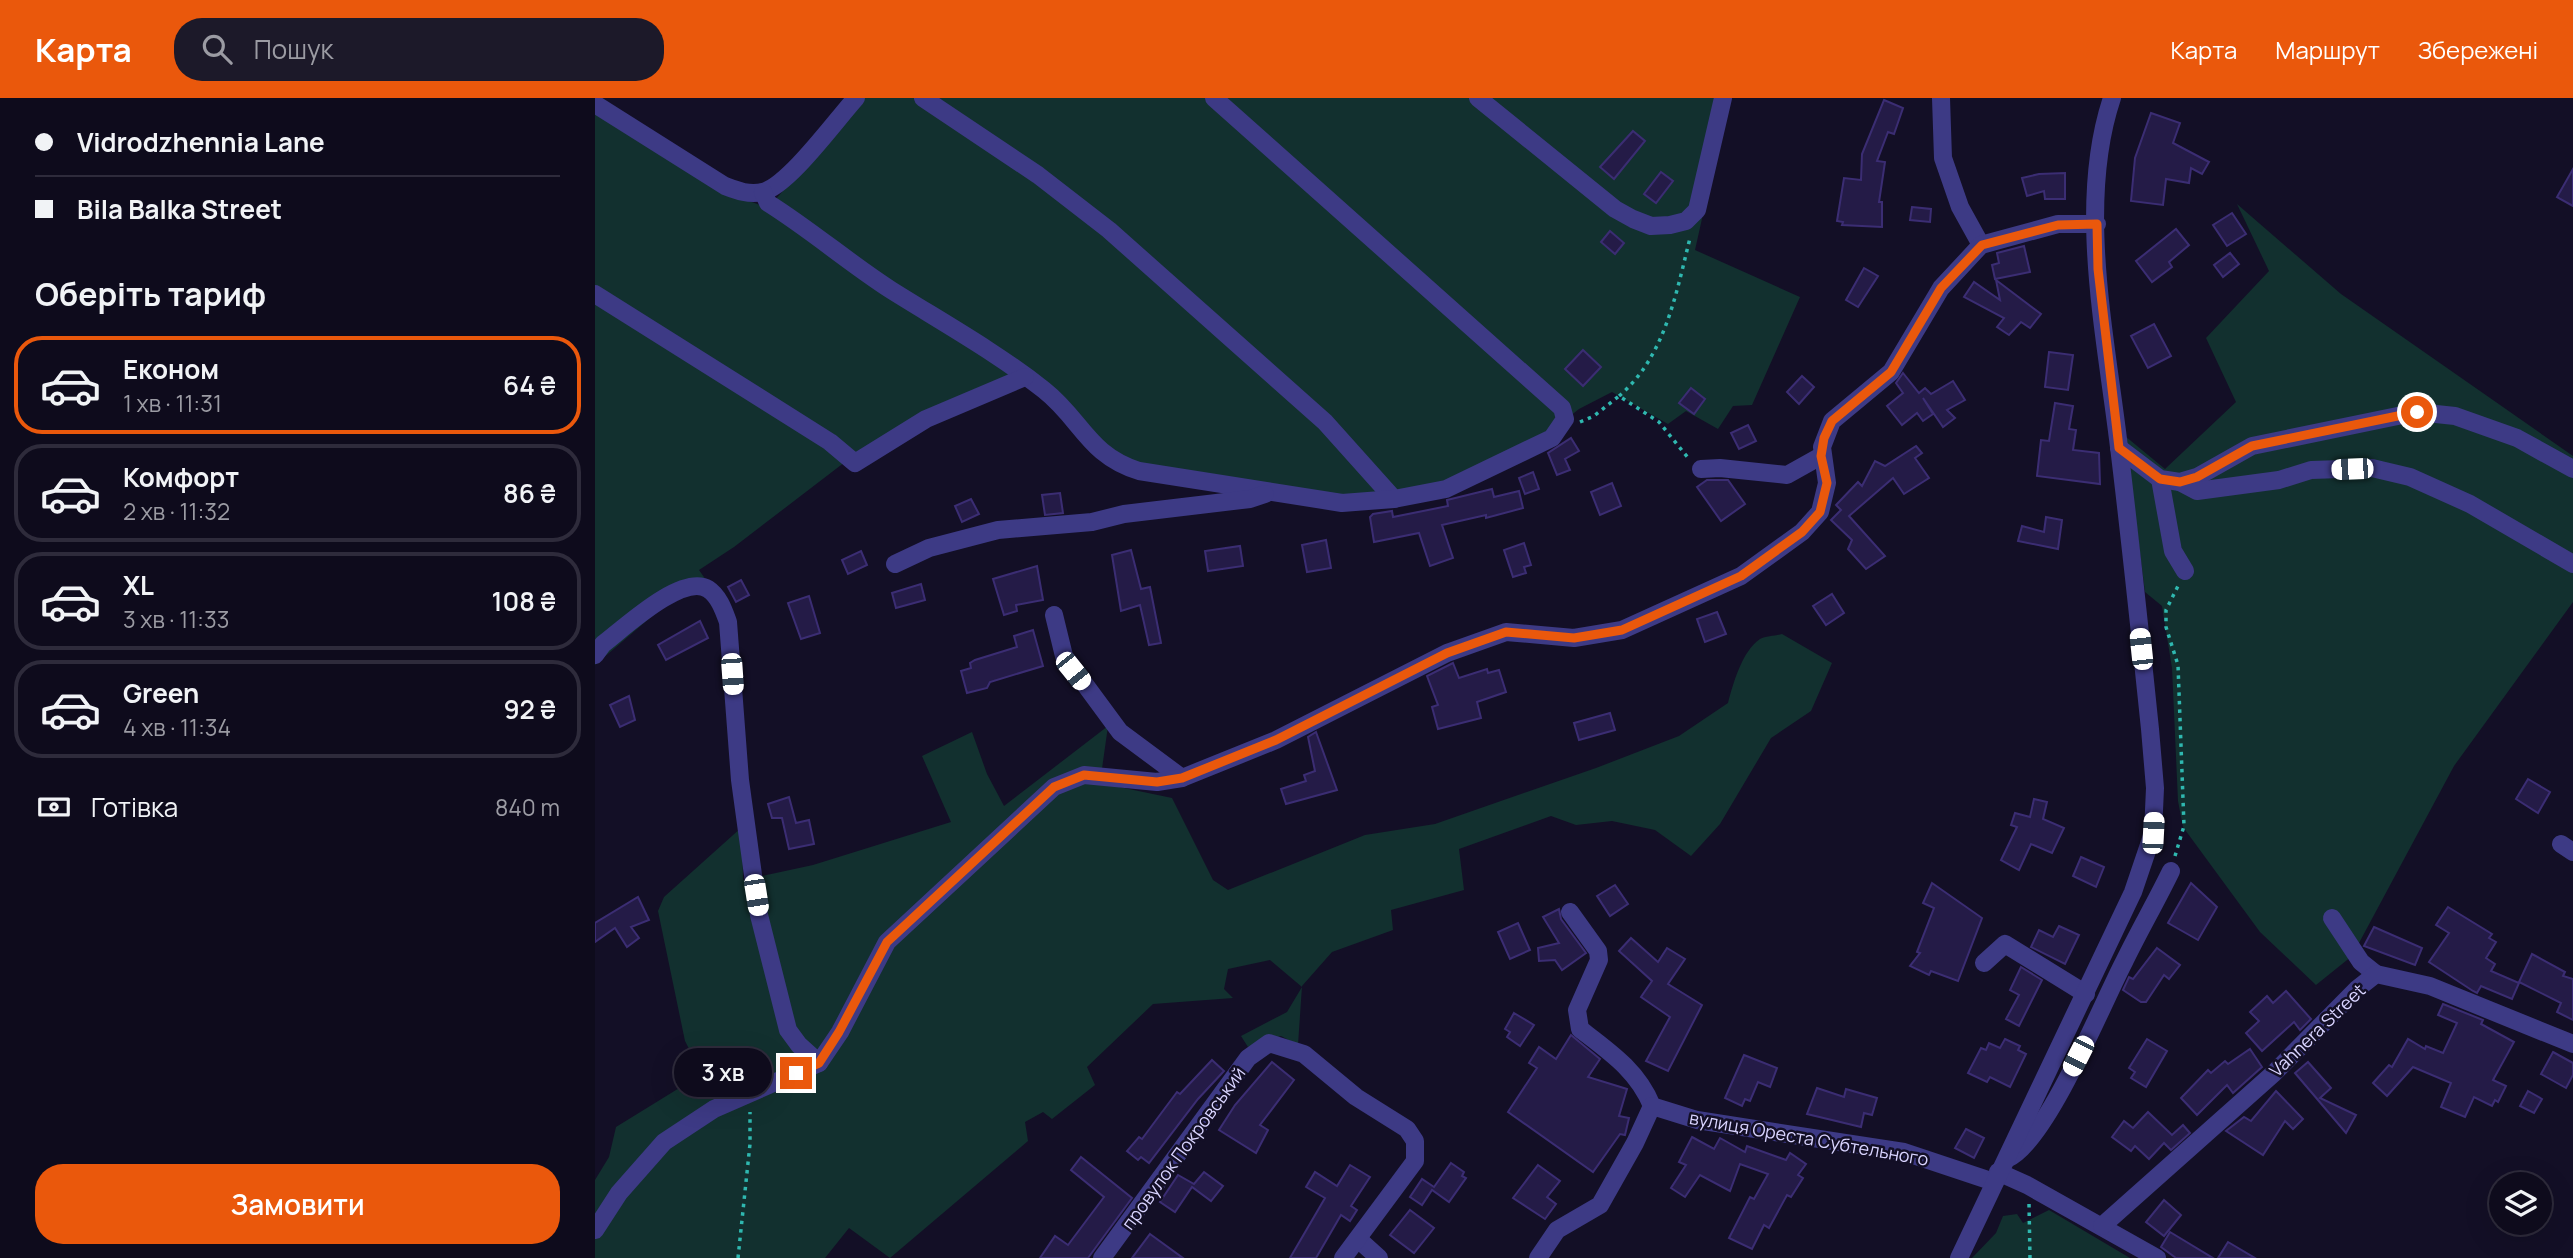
<!DOCTYPE html>
<html lang="uk">
<head>
<meta charset="utf-8">
<style>
	body { margin:0; font-family:Manrope,sans-serif; background:#1c1929; color:#f1f3f6; height:100vh; display:flex; flex-direction:column; font-size:26px; white-space:nowrap }
	* { box-sizing:border-box; margin:0 }
	p { font-size:23px; color:#9b9ba3 }
	.icon { flex:none; width:38px; height:38px; fill:none; stroke:currentColor; stroke-width:2; stroke-linecap:round; stroke-linejoin:round }
	.map { position:relative; flex:1; overflow:hidden }
	.details { display:flex; flex-direction:column; background:#0e0b1c; width:595px }
	.details>* { flex:none }
	.guide { display:grid; align-content:center; height:154px; padding:0 35px; background:#0e0b1c }
	.tools { position:absolute; left:1894px; top:1074px; display:grid; gap:14px }
	.tools a { display:grid; place-items:center; width:63px; height:63px; border-radius:50%; background:#0e0b1c; box-shadow:0 7px 28px #0002,0 0 0 2px #2e2b3b; font-size:35px }
	.end { position:absolute; width:32px; height:32px; margin:-16px; border:9px solid #ea580c; background:#fff; box-shadow:0 0 0 4px #fff }
	.from { border-radius:50% }
	.bubble { position:absolute; height:49px; border-radius:24px; background:#0e0b1c; box-shadow:0 7px 28px #0002,0 0 0 2px #2e2b3b; font-size:23px; font-weight:600; line-height:49px; text-align:center }
	.car { position:absolute; width:21px; height:42px; margin:-21px -10px; border-radius:9px; box-shadow:0 0 5px 2px #0007; background:linear-gradient(#fff 24%,#345 0 40%,#fff 0 76%,#345 0 86%,#fff 0) }
	.guide b { display:flex; align-items:center; gap:24px; height:66px; font-size:26px }
	.guide b+b { border-top:2px solid #2e2b3b }
	.guide i { width:18px; height:18px; background:#f1f3f6 }
	ul { padding:0; list-style:none }
	li { display:flex; align-items:center; gap:21px; height:98px; margin:0 14px 10px; padding:0 21px; border:4px solid #2e2b3b; border-radius:28px }
	li div { flex:1 }
	li b { display:block; font-size:26px }
	li em { font-style:normal; font-weight:600 }
	li.selected { border-color:#ea580c }
	li>.icon { width:63px; height:63px; stroke-width:1.5 }
	h2 { padding:0 35px; font-size:32px; line-height:84px }
	.pay { display:flex; align-items:center; gap:18px; height:77px; padding:0 35px; font-size:26px }
	.pay p { margin-inline-start:auto }
	.cta { display:flex; gap:14px; margin-top:auto; padding:14px 35px }
	.cta a { flex:1; height:80px; border-radius:28px; background:#ea580c; color:#fff; font-size:28px; font-weight:600; line-height:80px; text-align:center }
	header { display:flex; align-items:center; gap:42px; box-sizing:border-box; height:98px; padding:0 35px; background:#ea580c; color:#fff }
	header strong { font-size:33px }
	nav { display:flex; gap:38px; margin-inline-start:auto; font-size:24px }
	.search { width:490px; height:63px; background:#1c1929; display:flex; align-items:center; gap:18px; box-sizing:border-box; padding:0 24px; border-radius:28px; color:#9b9ba3; font-size:26px }
	main { display:flex; flex:1; min-height:0 }
	.map>svg:first-child { display:block }
	.green { fill:#12302f }
	.building { fill:#241b47; stroke:#3b2d73; stroke-width:2 }
	.lines { fill:none; stroke-linecap:round; stroke-linejoin:round }
	.path { stroke:#2fb8b0; stroke-width:3.5; stroke-dasharray:3.5 5; stroke-linecap:butt }
	.minor { stroke:#3d3a85; stroke-width:18 }
	.route { stroke:#ea580c; stroke-width:9 }
	.labels { text-anchor:middle; dominant-baseline:central; stroke-width:5; stroke-linejoin:round; paint-order:stroke }
	.street-label { font-size:18px; fill:#d9d4ff; stroke:#130f26 }
</style>
</head>
<body>
<header>
<strong>Карта</strong>
<div class="search"><svg class="icon" aria-label="search" viewBox="0 0 24 24"><circle cx="10" cy="10" r="6"/><path d="M15 15l6 6"/></svg>Пошук</div>
<nav><a>Карта</a><a>Маршрут</a><a>Збережені</a></nav>
</header>
<main>
<section class="details">
<div class="guide">
<b><i class="from"></i>Vidrodzhennia Lane</b>
<b><i></i>Bila Balka Street</b>
</div>
<h2>Оберіть тариф</h2>
<ul>
<li class="selected"><svg class="icon" aria-label="car" viewBox="0 0 24 24"><path d="M5 17H2v-5l4-1 3-4h7l3 4 3 1v5h-3M9 17h6M6 11h13"/><circle cx="7" cy="17" r="2"/><circle cx="17" cy="17" r="2"/></svg><div><b>Економ</b><p>1 хв · 11:31</p></div><em>64 ₴</em></li>
<li><svg class="icon" aria-label="car" viewBox="0 0 24 24"><path d="M5 17H2v-5l4-1 3-4h7l3 4 3 1v5h-3M9 17h6M6 11h13"/><circle cx="7" cy="17" r="2"/><circle cx="17" cy="17" r="2"/></svg><div><b>Комфорт</b><p>2 хв · 11:32</p></div><em>86 ₴</em></li>
<li><svg class="icon" aria-label="car" viewBox="0 0 24 24"><path d="M5 17H2v-5l4-1 3-4h7l3 4 3 1v5h-3M9 17h6M6 11h13"/><circle cx="7" cy="17" r="2"/><circle cx="17" cy="17" r="2"/></svg><div><b>XL</b><p>3 хв · 11:33</p></div><em>108 ₴</em></li>
<li><svg class="icon" aria-label="car" viewBox="0 0 24 24"><path d="M5 17H2v-5l4-1 3-4h7l3 4 3 1v5h-3M9 17h6M6 11h13"/><circle cx="7" cy="17" r="2"/><circle cx="17" cy="17" r="2"/></svg><div><b>Green</b><p>4 хв · 11:34</p></div><em>92 ₴</em></li>
</ul>
<div class="pay"><svg class="icon" aria-label="cash" viewBox="0 0 24 24"><path d="M3 7h18v10H3z"/><circle cx="12" cy="12" r="2"/></svg>Готівка<p>840 m</p></div>
<div class="cta"><a>Замовити</a></div>
</section>
<div class="map">
<svg width="1978" height="1160" viewBox="0 0 1978 1160">
	<rect width="100%" height="100%" fill="#130f26"/>
	<g class="green">
		<path d="M269 0H1134L1100 152 1205 199 1157 307 1138 308 1123 331 1091 313 1073 326 1017 294 984 311 959 331 843 387 764 402 521 362 430 276 250 364 139 449 104 472 111 482 77 501 0 567V14L124 92 173 110Z"/>
		<path d="M1642 106 1746 196 1978 358V504L1859 668 1757 858 1721 887 1665 834 1588 729 1583 703 1577 570 1567 508 1550 494 1530 338 1570 371 1641 304 1611 240 1674 173Z"/>
		<path d="M1187 536 1237 565 1216 613 1176 640 1125 726 1096 758 1060 732 1017 723 981 727 956 718 864 751 869 792 796 812 798 832 737 854 707 888 703 947 686 938 653 949 646 938 692 914 707 889 675 862 633 871 629 891 638 900 558 906 492 969 500 987 457 1021 448 1014 430 1024 433 1043 295 1160 254 1130 230 1160H0V1082L14 1059 21 1029 107 976 90 943 63 813 69 799 147 729 148 782 218 767 356 724 327 658 377 634 392 676 409 708 513 628 505 685 577 700 618 782 633 792 770 737 840 726 1001 670 1084 638 1133 605C1138 586 1147 553 1165 541 1171 538 1180 538 1187 536Z"/>
		<path d="M1454 1112 1535 1160H1377L1401 1135 1408 1118 1422 1116 1428 1125Z"/>
	</g>
	<g class="building">
		<path d="M1289 2 1308 10 1299 36 1293 34 1282 63 1290 64 1284 104H1287V129L1247 127 1248 124 1242 123 1249 80 1266 82 1267 56Z"/>
		<path d="M1556 15 1585 25 1578 45 1614 64 1607 76 1596 70 1594 85 1571 81 1568 107 1536 103 1540 60Z"/>
		<path d="M1038 33 1050 43 1019 81 1005 69Z"/>
		<path d="M1978 71V108L1962 99Z"/>
		<path d="M1066 74 1078 83 1061 105 1049 96Z"/>
		<path d="M1470 75V101H1450L1449 93 1432 98 1427 80 1444 76Z"/>
		<path d="M1317 109 1336 111 1335 124 1315 122Z"/>
		<path d="M1637 115 1651 136 1632 148 1618 127Z"/>
		<path d="M1581 131 1594 147 1574 164 1577 169 1557 184 1541 163Z"/>
		<path d="M1015 133 1029 145 1020 156 1006 144Z"/>
		<path d="M1429 148 1435 174 1400 181 1397 167 1404 165 1402 155Z"/>
		<path d="M1635 155 1644 166 1628 179 1619 167Z"/>
		<path d="M1269 170 1283 178 1263 209 1251 202Z"/>
		<path d="M1401 182 1446 216 1435 230 1426 224 1414 237 1402 229 1409 220 1369 199 1379 184 1405 202Z"/>
		<path d="M1559 226 1576 258 1553 270 1536 238Z"/>
		<path d="M988 252 1006 269 988 288 970 271Z"/>
		<path d="M1454 254 1478 257 1473 292 1450 289Z"/>
		<path d="M1308 275 1324 295 1330 290 1336 296 1358 283 1370 302 1352 312 1360 320 1348 329 1328 300 1338 316 1328 323 1322 315 1307 327 1292 308 1308 295 1301 285Z"/>
		<path d="M1207 278 1219 289 1204 306 1192 294Z"/>
		<path d="M1096 290 1110 301 1099 316 1084 305Z"/>
		<path d="M1460 305 1478 308 1474 331 1481 332 1478 352 1504 355 1505 386 1442 378 1446 342 1454 343Z"/>
		<path d="M1153 327 1161 343 1144 351 1136 335Z"/>
		<path d="M976 340 984 353 970 361 975 372 962 377 953 355Z"/>
		<path d="M1321 348 1327 355 1320 360 1334 380 1309 396 1298 380 1254 418 1290 458 1271 471 1253 451 1257 442 1236 422 1246 412 1241 407 1263 384 1267 388 1280 363 1290 368Z"/>
		<path d="M938 374 944 391 930 396 924 380Z"/>
		<path d="M1112 382H1133L1150 406 1126 423 1102 389Z"/>
		<path d="M1017 385 1026 408 1005 417 996 394Z"/>
		<path d="M897 391 899 399 924 393 928 410 891 420V417L847 427 858 460 835 468 824 435 779 444 775 419 778 416 797 413 798 419 853 408 852 402Z"/>
		<path d="M465 395 468 415 450 417 447 397Z"/>
		<path d="M376 401 384 416 367 424 360 408Z"/>
		<path d="M1451 419 1467 422 1463 451 1423 443 1427 428 1449 434Z"/>
		<path d="M731 442 736 470 712 474 707 447Z"/>
		<path d="M929 445 936 467 929 469 931 475 918 479 909 452Z"/>
		<path d="M645 448 648 468 613 473 610 453Z"/>
		<path d="M536 452 546 491 555 489 566 545 554 547 545 507 526 513 517 457Z"/>
		<path d="M266 453 272 467 253 476 247 462Z"/>
		<path d="M442 468 448 502 421 507 422 513 409 517 398 481Z"/>
		<path d="M146 482 154 497 141 504 133 489Z"/>
		<path d="M326 486 330 502 301 510 297 495Z"/>
		<path d="M1237 496 1249 515 1231 527 1218 508Z"/>
		<path d="M214 498 225 535 206 541 193 505Z"/>
		<path d="M1122 514 1131 536 1110 544 1102 521Z"/>
		<path d="M105 523 113 540 71 562 63 547Z"/>
		<path d="M438 532 448 568 395 584 392 590 372 595 366 573 376 570 375 565 380 562 422 549 419 538Z"/>
		<path d="M858 565 864 580 892 571 893 575 904 572 911 594 882 604 886 620 843 631 837 609 843 607 832 578Z"/>
		<path d="M34 598 40 622 25 629 15 607Z"/>
		<path d="M1015 615 1020 632 984 642 979 625Z"/>
		<path d="M721 634 742 692 691 706 686 691 711 683 709 677 720 673 713 639Z"/>
		<path d="M1933 681 1955 694 1943 715 1921 701Z"/>
		<path d="M194 699 201 725 214 722 219 746 194 751 187 720H177L173 706Z"/>
		<path d="M1439 701 1452 704 1448 721 1469 730 1457 755 1436 746 1424 772 1406 762 1422 729 1416 727 1420 715 1435 719Z"/>
		<path d="M1486 759 1509 769 1501 789 1478 778Z"/>
		<path d="M1337 785 1387 820 1363 883 1336 873 1334 877 1315 868 1325 855 1322 854 1339 810 1328 805Z"/>
		<path d="M1596 785 1622 809 1603 842 1573 825Z"/>
		<path d="M1020 787 1033 806 1015 818 1002 798Z"/>
		<path d="M43 799 54 822 36 829 44 840 32 849 20 830 0 844V825Z"/>
		<path d="M1853 809 1897 836 1894 840 1901 844 1891 860 1900 866 1896 873 1924 885 1917 901 1886 888 1882 895 1878 893 1834 864 1854 835 1841 827Z"/>
		<path d="M964 811 966 821 991 855 967 872 960 862 944 863 943 850 964 845 948 819Z"/>
		<path d="M923 825 935 852 915 861 903 834Z"/>
		<path d="M1464 828 1484 837 1470 866 1436 849 1444 832 1458 839Z"/>
		<path d="M1779 829 1827 850 1820 867 1769 848Z"/>
		<path d="M1036 840 1063 864 1072 850 1090 861 1073 886 1107 907 1073 973 1051 963 1075 919 1046 899 1057 883 1024 853Z"/>
		<path d="M1562 850 1585 867 1574 881 1569 877 1551 904H1546L1528 892 1534 879 1538 881Z"/>
		<path d="M1937 856 1970 874 1968 878 1978 881V922L1962 914 1966 905 1924 884Z"/>
		<path d="M1426 869 1447 882 1424 928 1411 921 1424 897 1415 892Z"/>
		<path d="M1691 893 1716 921 1705 932 1699 924 1667 953 1651 935 1664 923 1655 914 1672 898 1678 905Z"/>
		<path d="M1848 906 1888 922 1886 926 1919 944 1898 982 1911 988 1903 1004 1900 1002 1897 1008 1879 999 1870 1019 1846 1009 1856 985 1818 969 1792 998 1778 985 1794 967 1797 969 1813 941 1830 951 1831 948 1848 955 1862 925 1843 917Z"/>
		<path d="M919 915 939 927 925 948 912 939 915 934 910 931Z"/>
		<path d="M976 937 1005 961 993 979 1032 991 1024 1018 1034 1020 1030 1037 1025 1036 998 1074 913 1014 942 970 934 965 944 949 961 961Z"/>
		<path d="M1410 941 1425 948 1423 952 1431 956 1415 989 1395 979 1392 984 1373 975 1386 950 1391 952 1394 945 1405 950Z"/>
		<path d="M1552 941 1572 953 1551 989 1536 980 1540 974 1534 970Z"/>
		<path d="M1655 951 1667 969 1638 995 1632 987 1602 1017 1586 1000 1613 972 1616 975 1630 963 1633 966Z"/>
		<path d="M1958 954 1978 965V977L1971 990 1946 976Z"/>
		<path d="M1149 957 1182 970 1175 989 1163 984 1155 1003 1150 1001 1147 1008 1130 1000Z"/>
		<path d="M617 962 629 973 603 1001 554 1065 546 1059 543 1062 532 1053 544 1039 547 1041 582 994 585 996Z"/>
		<path d="M677 964 699 982 665 1027 673 1032 661 1055 624 1032 640 1007Z"/>
		<path d="M1713 964 1736 990 1725 1000 1761 1017 1751 1035 1700 975Z"/>
		<path d="M1222 990 1249 999 1251 991 1282 1000 1277 1017 1269 1015 1266 1029 1212 1016Z"/>
		<path d="M1681 993 1708 1021 1698 1031 1690 1023 1668 1057 1631 1033 1649 1019 1656 1023Z"/>
		<path d="M1933 993 1947 1001 1939 1015 1925 1008Z"/>
		<path d="M1553 1014 1577 1037 1588 1027 1595 1035 1576 1052 1569 1045 1554 1061 1540 1048 1536 1053 1517 1039 1529 1023 1538 1030Z"/>
		<path d="M1371 1031 1389 1040 1379 1060 1360 1050Z"/>
		<path d="M1097 1039 1119 1051 1125 1040 1150 1054 1152 1048 1191 1062 1195 1055 1211 1066 1203 1077 1208 1080 1196 1099 1192 1097 1174 1130 1169 1127 1157 1151 1134 1140 1155 1099 1159 1101 1173 1076 1145 1066 1135 1093 1105 1077 1090 1099 1076 1090 1091 1067 1084 1064Z"/>
		<path d="M486 1059 537 1100 493 1160H445L460 1138 473 1147 509 1099 476 1072Z"/>
		<path d="M856 1065 869 1074 867 1078 871 1080 854 1104 837 1092 827 1107 815 1099 827 1081 839 1089Z"/>
		<path d="M755 1067 775 1079 756 1108 762 1112 755 1123 746 1117 721 1160H695L730 1100 711 1089 720 1074 742 1088Z"/>
		<path d="M943 1067 965 1083 952 1099 961 1106 950 1121 918 1100Z"/>
		<path d="M609 1074 628 1088 616 1103 597 1089 580 1114 565 1104 583 1077 599 1086Z"/>
		<path d="M1569 1102 1586 1117 1569 1138 1551 1124Z"/>
		<path d="M815 1112 839 1130 819 1155 795 1137Z"/>
		<path d="M1575 1134 1618 1160H1581L1566 1149Z"/>
		<path d="M555 1136 588 1160H537Z"/>
		<path d="M1633 1144 1660 1160H1623Z"/>
	</g>
	<g class="lines">
		<g class="path">
			<path d="M1024 298C1070 259 1081 196 1095 140"/>
			<path d="M985 324 999 318 1024 298 1064 324 1094 361"/>
			<path d="M1580 758 1589 728 1583 567 1571 529V512L1583 488"/>
			<path d="M1434 1106 1435 1160"/>
			<path d="M143 1160 155 1046V1014"/>
		</g>
		<g class="minor">
			<path d="M328 0 443 77 514 132 730 324 799 401"/>
			<path d="M883 0 1020 111 1038 121 1056 128 1075 127 1091 123 1102 112 1128 0"/>
			<path d="M1346 0 1348 60 1365 109 1386 147"/>
			<path d="M0 6 130 88C143 93 154 97 168 94 194 87 241 22 261 0"/>
			<path d="M168 94 173 105C216 132 254 165 296 192 347 224 401 254 449 292 487 322 493 357 544 373L747 405 799 401 851 391 957 340 970 321 967 310 619 0"/>
			<path d="M0 196 235 344 260 365 331 321 430 279"/>
			<path d="M1524 350 1565 381 1585 384 1602 379 1657 348 1822 314 1860 318 1922 340 1978 371"/>
			<path d="M1106 371 1125 370 1192 377 1226 358"/>
			<path d="M1565 381 1578 453 1590 473"/>
			<path d="M1585 384 1602 393 1684 382 1716 372 1777 370 1815 379 1875 406 1978 466"/>
			<path d="M300 466 334 450 403 432 497 424 529 416 655 401 670 396"/>
			<path d="M459 517 469 558 525 634 587 680"/>
			<path d="M0 557 8 546C28 531 87 475 113 491 124 498 129 513 133 524L145 682 158 777 164 817 193 932 204 947 224 965"/>
			<path d="M1966 746 1978 754"/>
			<path d="M975 814 1003 853 1004 862 982 912 985 931C1015 954 1043 973 1057 1008L1102 1022 1309 1054 1399 1084"/>
			<path d="M1737 820 1766 864 1781 876"/>
			<path d="M1389 865 1410 846 1491 896"/>
			<path d="M1412 1061C1451 1045 1507 906 1529 864 1544 833 1561 804 1576 773"/>
			<path d="M1403 1074 1432 1087 1562 1160"/>
			<path d="M1507 1128 1679 975 1762 891 1781 876 1835 888 1978 946"/>
			<path d="M0 1132 24 1095 69 1044 119 1011 224 965 245 934 292 844 459 689 489 677 562 684 587 680 681 642 852 555 911 534 979 540 1027 532 1146 478 1207 434 1225 414 1232 385 1227 349 1237 323 1296 274 1346 190 1386 147 1463 126H1502"/>
			<path d="M763 1141 784 1160"/>
			<path d="M507 1160 653 960 674 945 709 956 761 999 812 1031 820 1043V1063L748 1160"/>
			<path d="M943 1160 962 1132 1005 1107 1040 1045 1057 1008"/>
			<path d="M1364 1160 1538 794 1558 735 1560 690 1555 631C1545 534 1535 438 1523 341 1510 234 1482 104 1517 0"/>
		</g>
	</g>
	<g class="lines">
		<path class="route" d="M201 975 224 965 244 934 292 844 459 689 489 677 562 684 587 680 681 642 852 555 911 534 979 540 1027 532 1146 478 1207 434 1225 414 1232 385 1226 358 1229 340 1237 323 1296 274 1346 190 1387 147 1463 127 1502 126 1503 171 1524 350 1565 381 1585 384 1602 379 1657 348 1822 314"/>
	</g>
	<g class="labels">
		<g class="street-label">
			<text transform="translate(1722 932) rotate(-44)">Vahnera Street</text>
			<text transform="translate(1214 1040) rotate(10)">вулиця Ореста Субтельного</text>
			<text transform="translate(588 1050) rotate(-54)">провулок Покровський</text>
		</g>
	</g>
</svg>
<div class="tools">
<a><svg class="icon" aria-label="layers" viewBox="0 0 24 24"><path d="M12 4l9 5-9 5-9-5zM3 14l9 5 9-5"/></svg></a>
</div>
<i class="end from" style="left:1822px;top:314px"></i>
<i class="end" style="left:201px;top:975px"></i>
<div class="bubble" style="left:79px;top:950px;width:98px">3 хв</div>
<i class="car" style="left:1757px;top:371px;rotate:268deg"></i>
<i class="car" style="left:1546px;top:551px;rotate:354deg"></i>
<i class="car" style="left:478px;top:573px;rotate:141deg"></i>
<i class="car" style="left:137px;top:576px;rotate:176deg"></i>
<i class="car" style="left:1558px;top:735px;rotate:3deg"></i>
<i class="car" style="left:161px;top:797px;rotate:171deg"></i>
<i class="car" style="left:1483px;top:958px;rotate:207deg"></i>
</div>
</main>
</body>
</html>
